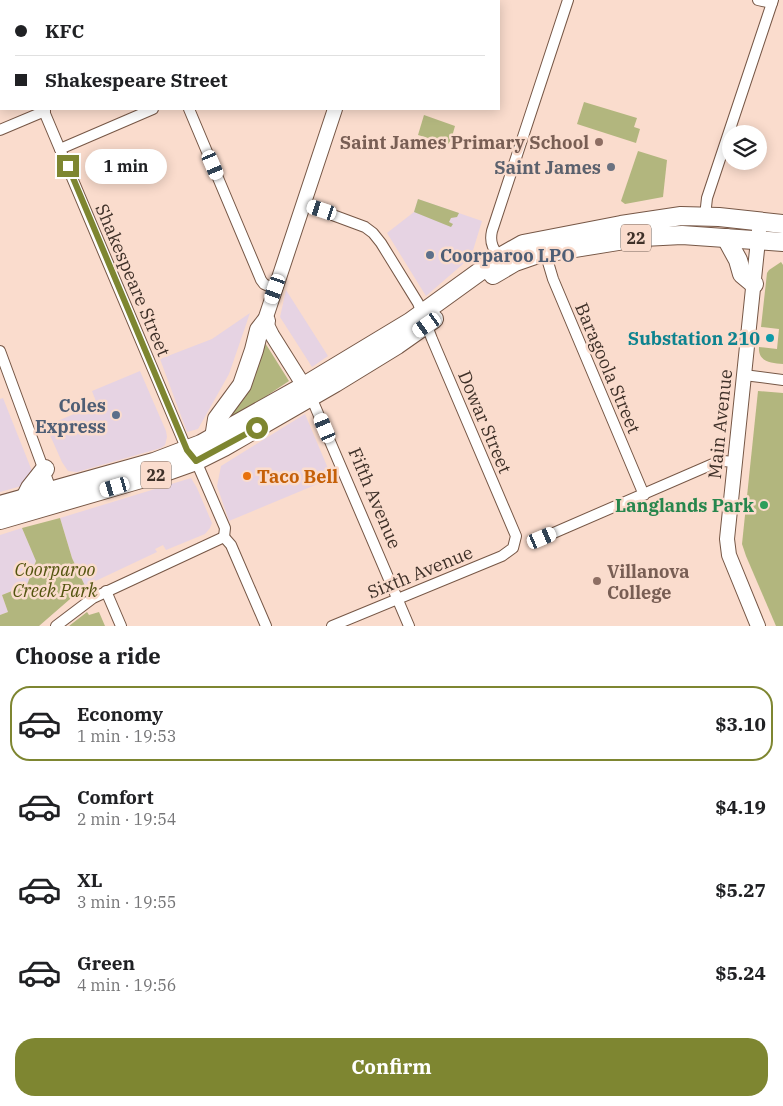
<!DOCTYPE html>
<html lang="en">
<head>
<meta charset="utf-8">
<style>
	body { margin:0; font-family:"IBM Plex Serif",serif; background:#f2f2f2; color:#202124; height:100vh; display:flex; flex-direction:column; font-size:19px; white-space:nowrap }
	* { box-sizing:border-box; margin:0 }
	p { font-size:16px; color:#757577 }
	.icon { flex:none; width:28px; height:28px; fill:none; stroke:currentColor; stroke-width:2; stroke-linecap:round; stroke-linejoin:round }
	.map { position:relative; height:626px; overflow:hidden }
	.panel { display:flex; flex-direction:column; background:#fff; flex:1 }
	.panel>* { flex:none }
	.banner { position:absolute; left:0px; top:0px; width:500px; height:110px; box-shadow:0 2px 12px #0003; display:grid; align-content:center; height:110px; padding:0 15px; background:#fff }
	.controls { position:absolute; left:722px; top:125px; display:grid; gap:10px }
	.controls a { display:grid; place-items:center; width:45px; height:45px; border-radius:50%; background:#fff; box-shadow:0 2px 12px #0003; font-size:25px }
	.end { position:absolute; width:22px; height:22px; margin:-11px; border:6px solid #7e8631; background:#fff; box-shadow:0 0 0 2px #fff }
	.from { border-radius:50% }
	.bubble { position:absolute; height:35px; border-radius:18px; background:#fff; box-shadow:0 2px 12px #0003; font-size:16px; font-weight:800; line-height:35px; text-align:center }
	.car { position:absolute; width:15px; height:30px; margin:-15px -8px; border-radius:6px; box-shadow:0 0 4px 1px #0007; background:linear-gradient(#fff 24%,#345 0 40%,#fff 0 76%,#345 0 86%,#fff 0) }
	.banner b { display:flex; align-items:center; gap:18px; height:48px; font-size:19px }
	.banner b+b { border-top:1px solid #e0e0e0 }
	.banner i { width:12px; height:12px; background:#202124 }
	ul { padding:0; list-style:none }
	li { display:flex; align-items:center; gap:15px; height:75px; margin:0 10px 8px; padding:0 5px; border:2px solid transparent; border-radius:20px }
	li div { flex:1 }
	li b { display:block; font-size:19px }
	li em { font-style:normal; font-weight:800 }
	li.selected { border-color:#7e8631 }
	li>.icon { width:45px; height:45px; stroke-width:1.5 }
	h2 { padding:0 15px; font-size:22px; line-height:60px }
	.cta { display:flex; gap:10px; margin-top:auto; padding:10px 15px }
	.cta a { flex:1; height:58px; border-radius:20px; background:#7e8631; color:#fff; font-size:20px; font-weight:800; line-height:58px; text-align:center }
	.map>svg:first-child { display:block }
	.commercial { fill:#e6d3e3 }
	.green { fill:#b2b67e }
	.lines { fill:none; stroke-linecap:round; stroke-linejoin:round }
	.street-casing { stroke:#765746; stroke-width:12 }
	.secondary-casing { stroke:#765746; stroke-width:16 }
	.highway-casing { stroke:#765746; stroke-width:20 }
	.street { stroke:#fff; stroke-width:10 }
	.secondary { stroke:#fff; stroke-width:14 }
	.highway { stroke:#fff; stroke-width:18 }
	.route { stroke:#7e8631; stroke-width:6 }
	.education-dot { fill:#8d6e63; stroke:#fadccd; stroke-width:2 }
	.worship-dot { fill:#6b7280; stroke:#fadccd; stroke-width:2 }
	.service-dot { fill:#5c6f8a; stroke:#fadccd; stroke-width:2 }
	.culture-dot { fill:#0f9aa8; stroke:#fadccd; stroke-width:2 }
	.food-dot { fill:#e8710a; stroke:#fadccd; stroke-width:2 }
	.leisure-dot { fill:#2e9e5b; stroke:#fadccd; stroke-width:2 }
	.labels { text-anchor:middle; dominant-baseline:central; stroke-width:5; stroke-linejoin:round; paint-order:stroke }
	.shield { fill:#fadccd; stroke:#76645a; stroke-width:1 }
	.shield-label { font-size:16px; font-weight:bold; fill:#3e3028 }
	.education-label { font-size:18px; font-weight:bold; fill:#785e54; stroke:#fadccd; text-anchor:end }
	.worship-label { font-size:18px; font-weight:bold; fill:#5b616d; stroke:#fadccd; text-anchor:end }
	.service-label { font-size:18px; font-weight:bold; fill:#4e5e75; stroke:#fadccd; text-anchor:start }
	.street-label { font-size:18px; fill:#3e3028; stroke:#fadccd }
	.culture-label { font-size:18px; font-weight:bold; fill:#0d838f; stroke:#fadccd; text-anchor:end }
	.food-label { font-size:18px; font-weight:bold; fill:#c56008; stroke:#fadccd; text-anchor:start }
	.leisure-label { font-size:18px; font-weight:bold; fill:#27864d; stroke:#fadccd; text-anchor:end }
	.park-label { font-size:18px; font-style:italic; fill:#53540f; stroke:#fadccd }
</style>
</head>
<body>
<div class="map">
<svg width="783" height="626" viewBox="0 0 783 626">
	<rect width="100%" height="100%" fill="#fadccd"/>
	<g class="commercial">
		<path d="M418 199 482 221 471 257 426 296 387 233 414 212Z"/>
		<path d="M286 290 328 356 312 367 280 317Z"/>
		<path d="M250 313 229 374 198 429 187 432 160 359 212 339Z"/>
		<path d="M140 371 166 431 167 437 165 445 161 448 77 472 68 471 62 462 46 426 97 404 92 391Z"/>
		<path d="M3 398 32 471 25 485 0 492V399Z"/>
		<path d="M305 414 332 478 229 521 217 486 221 466Z"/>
		<path d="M191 478 197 488 212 523 210 528 205 534 166 550 163 545 155 549 157 552 85 586 72 558 60 518Z"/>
		<path d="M22 528 36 560 27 585 2 595 8 612 0 615V535Z"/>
	</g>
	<g class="green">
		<path d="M584 102 637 118 634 127 640 129 636 143 577 124Z"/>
		<path d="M424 115 455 126 451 140 448 144 418 135Z"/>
		<path d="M638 151 667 160 663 197 625 204 621 201Z"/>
		<path d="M418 199 459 213 457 217 451 218 449 222 453 224 451 227 414 212Z"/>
		<path d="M781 262 783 265V364C771 363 758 362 759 347L777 349 779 329 761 327 767 273 769 270Z"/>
		<path d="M262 338 289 381 230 420 222 417Z"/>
		<path d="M758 391 783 393V626H776L746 556 742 544Z"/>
		<path d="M60 518 72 558 85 586 39 626H0V615L8 612 2 595 27 585 36 561 22 528Z"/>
		<path d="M87 612 89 615 99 612 105 626H69Z"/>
	</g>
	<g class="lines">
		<defs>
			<g id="street">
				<path d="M143 0V1"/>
				<path d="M758 0 772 3"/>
				<path d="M229 1V0"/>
				<path d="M0 6 1 9"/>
				<path d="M43 109 187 450 196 461 225 528 224 537"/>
				<path d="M189 109 261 280 264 284 275 289"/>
				<path d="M0 130 45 111"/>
				<path d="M60 149 153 109"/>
				<path d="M303 204 365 227 373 233 381 243 418 303 432 339 516 536 513 548 502 556 332 626"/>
				<path d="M705 216 707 198 773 0"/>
				<path d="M545 252 553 279 644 495"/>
				<path d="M502 260C494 250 489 244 492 231L568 0"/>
				<path d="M0 351 53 495"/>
				<path d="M744 375 783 380"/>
				<path d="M311 397 409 626"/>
				<path d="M224 537 231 545 266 626"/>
				<path d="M542 538 715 463 723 461 735 462"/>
				<path d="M106 591 121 626"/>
				<path d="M56 626 93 598 224 537"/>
			</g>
			<g id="secondary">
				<path d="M371 1V0"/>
				<path d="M309 394 272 335 267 325 266 317 335 109"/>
				<path d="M758 626 729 555 727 539 760 221"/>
			</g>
			<g id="highway">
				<path d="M726 238 738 260 742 274 754 284"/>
				<path d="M493 275 515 262 538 254 643 237 682 235 783 242"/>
				<path d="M214 438 217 419 242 385 254 350 259 330 266 321"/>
				<path d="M25 498 30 488 45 469"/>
				<path d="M0 505 154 462 201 444 304 386 410 322 500 257 523 244 621 225 681 216 719 217 783 224"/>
				<path d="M0 520 165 472 196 461 224 447 335 383 397 345 434 319"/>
			</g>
		</defs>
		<use href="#street" class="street-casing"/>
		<use href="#secondary" class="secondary-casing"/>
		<use href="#highway" class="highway-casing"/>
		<use href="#street" class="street"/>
		<use href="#secondary" class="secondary"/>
		<use href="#highway" class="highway"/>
	</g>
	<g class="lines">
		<path class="route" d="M68 166 187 450 196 461 257 428"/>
	</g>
	<g class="education-dot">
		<circle cx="599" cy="142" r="5"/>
		<circle cx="597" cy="581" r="5"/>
	</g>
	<circle class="worship-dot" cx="611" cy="167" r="5"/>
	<g class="service-dot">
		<circle cx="430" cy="255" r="5"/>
		<circle cx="116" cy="415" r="5"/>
	</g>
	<circle class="culture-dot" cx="770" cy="338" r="5"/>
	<circle class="food-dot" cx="247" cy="476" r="5"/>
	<circle class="leisure-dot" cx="764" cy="505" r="5"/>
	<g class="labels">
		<g class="shield">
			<rect x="621" y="224.5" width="30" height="27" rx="4"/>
			<rect x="141" y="461.5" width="30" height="27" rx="4"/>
		</g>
		<g class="shield-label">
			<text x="636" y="238">22</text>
			<text x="156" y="475">22</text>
		</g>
		<g class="education-label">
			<text x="589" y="142">Saint James Primary School</text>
			<text x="607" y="571" text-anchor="start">Villanova<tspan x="607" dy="21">College</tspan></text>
		</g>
		<g class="worship-label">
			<text x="601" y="167">Saint James</text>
		</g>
		<g class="service-label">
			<text x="440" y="255">Coorparoo LPO</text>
			<text x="106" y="405" text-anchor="end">Coles<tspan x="106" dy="21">Express</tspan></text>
		</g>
		<g class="street-label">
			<text transform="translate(133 280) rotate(67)">Shakespeare Street</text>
			<text transform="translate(608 368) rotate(67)">Baragoola Street</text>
			<text transform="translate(485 422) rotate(67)">Dowar Street</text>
			<text transform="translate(720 424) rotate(-84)">Main Avenue</text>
			<text transform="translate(375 498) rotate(67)">Fifth Avenue</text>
			<text transform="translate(420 572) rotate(-22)">Sixth Avenue</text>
		</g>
		<g class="culture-label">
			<text x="760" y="338">Substation 210</text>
		</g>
		<g class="food-label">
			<text x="257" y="476">Taco Bell</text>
		</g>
		<g class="leisure-label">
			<text x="754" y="505">Langlands Park</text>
		</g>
		<g class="park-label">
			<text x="55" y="569">Coorparoo<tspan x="55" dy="21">Creek Park</tspan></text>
		</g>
	</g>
</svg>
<div class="controls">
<a><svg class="icon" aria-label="layers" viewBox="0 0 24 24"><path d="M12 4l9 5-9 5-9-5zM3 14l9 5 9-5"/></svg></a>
</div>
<i class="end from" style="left:257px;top:428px"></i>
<i class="end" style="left:68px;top:166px"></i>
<div class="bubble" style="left:85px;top:149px;width:82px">1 min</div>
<i class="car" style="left:213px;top:165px;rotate:157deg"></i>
<i class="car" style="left:322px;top:210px;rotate:288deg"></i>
<i class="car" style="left:275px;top:289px;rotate:199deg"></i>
<i class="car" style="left:427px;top:325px;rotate:235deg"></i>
<i class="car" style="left:325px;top:428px;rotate:337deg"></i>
<i class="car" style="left:115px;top:487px;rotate:254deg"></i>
<i class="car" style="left:542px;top:538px;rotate:67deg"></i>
<div class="banner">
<b><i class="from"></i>KFC</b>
<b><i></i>Shakespeare Street</b>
</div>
</div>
<section class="panel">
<h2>Choose a ride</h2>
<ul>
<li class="selected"><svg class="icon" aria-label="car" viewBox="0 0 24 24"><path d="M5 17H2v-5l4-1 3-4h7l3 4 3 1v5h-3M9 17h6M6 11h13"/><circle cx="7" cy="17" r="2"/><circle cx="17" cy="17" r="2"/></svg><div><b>Economy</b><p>1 min · 19:53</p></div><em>$3.10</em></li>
<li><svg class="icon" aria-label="car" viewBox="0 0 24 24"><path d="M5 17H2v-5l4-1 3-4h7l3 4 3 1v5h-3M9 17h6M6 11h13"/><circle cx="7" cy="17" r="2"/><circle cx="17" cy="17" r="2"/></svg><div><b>Comfort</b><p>2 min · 19:54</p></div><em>$4.19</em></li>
<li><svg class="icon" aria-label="car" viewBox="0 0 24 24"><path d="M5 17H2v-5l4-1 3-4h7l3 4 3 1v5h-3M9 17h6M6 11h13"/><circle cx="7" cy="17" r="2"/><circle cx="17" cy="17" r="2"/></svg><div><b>XL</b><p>3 min · 19:55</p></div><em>$5.27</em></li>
<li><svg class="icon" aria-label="car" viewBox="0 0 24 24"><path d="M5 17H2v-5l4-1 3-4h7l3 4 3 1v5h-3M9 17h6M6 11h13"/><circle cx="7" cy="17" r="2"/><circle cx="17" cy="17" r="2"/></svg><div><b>Green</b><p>4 min · 19:56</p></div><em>$5.24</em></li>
</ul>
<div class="cta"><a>Confirm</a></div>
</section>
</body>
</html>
